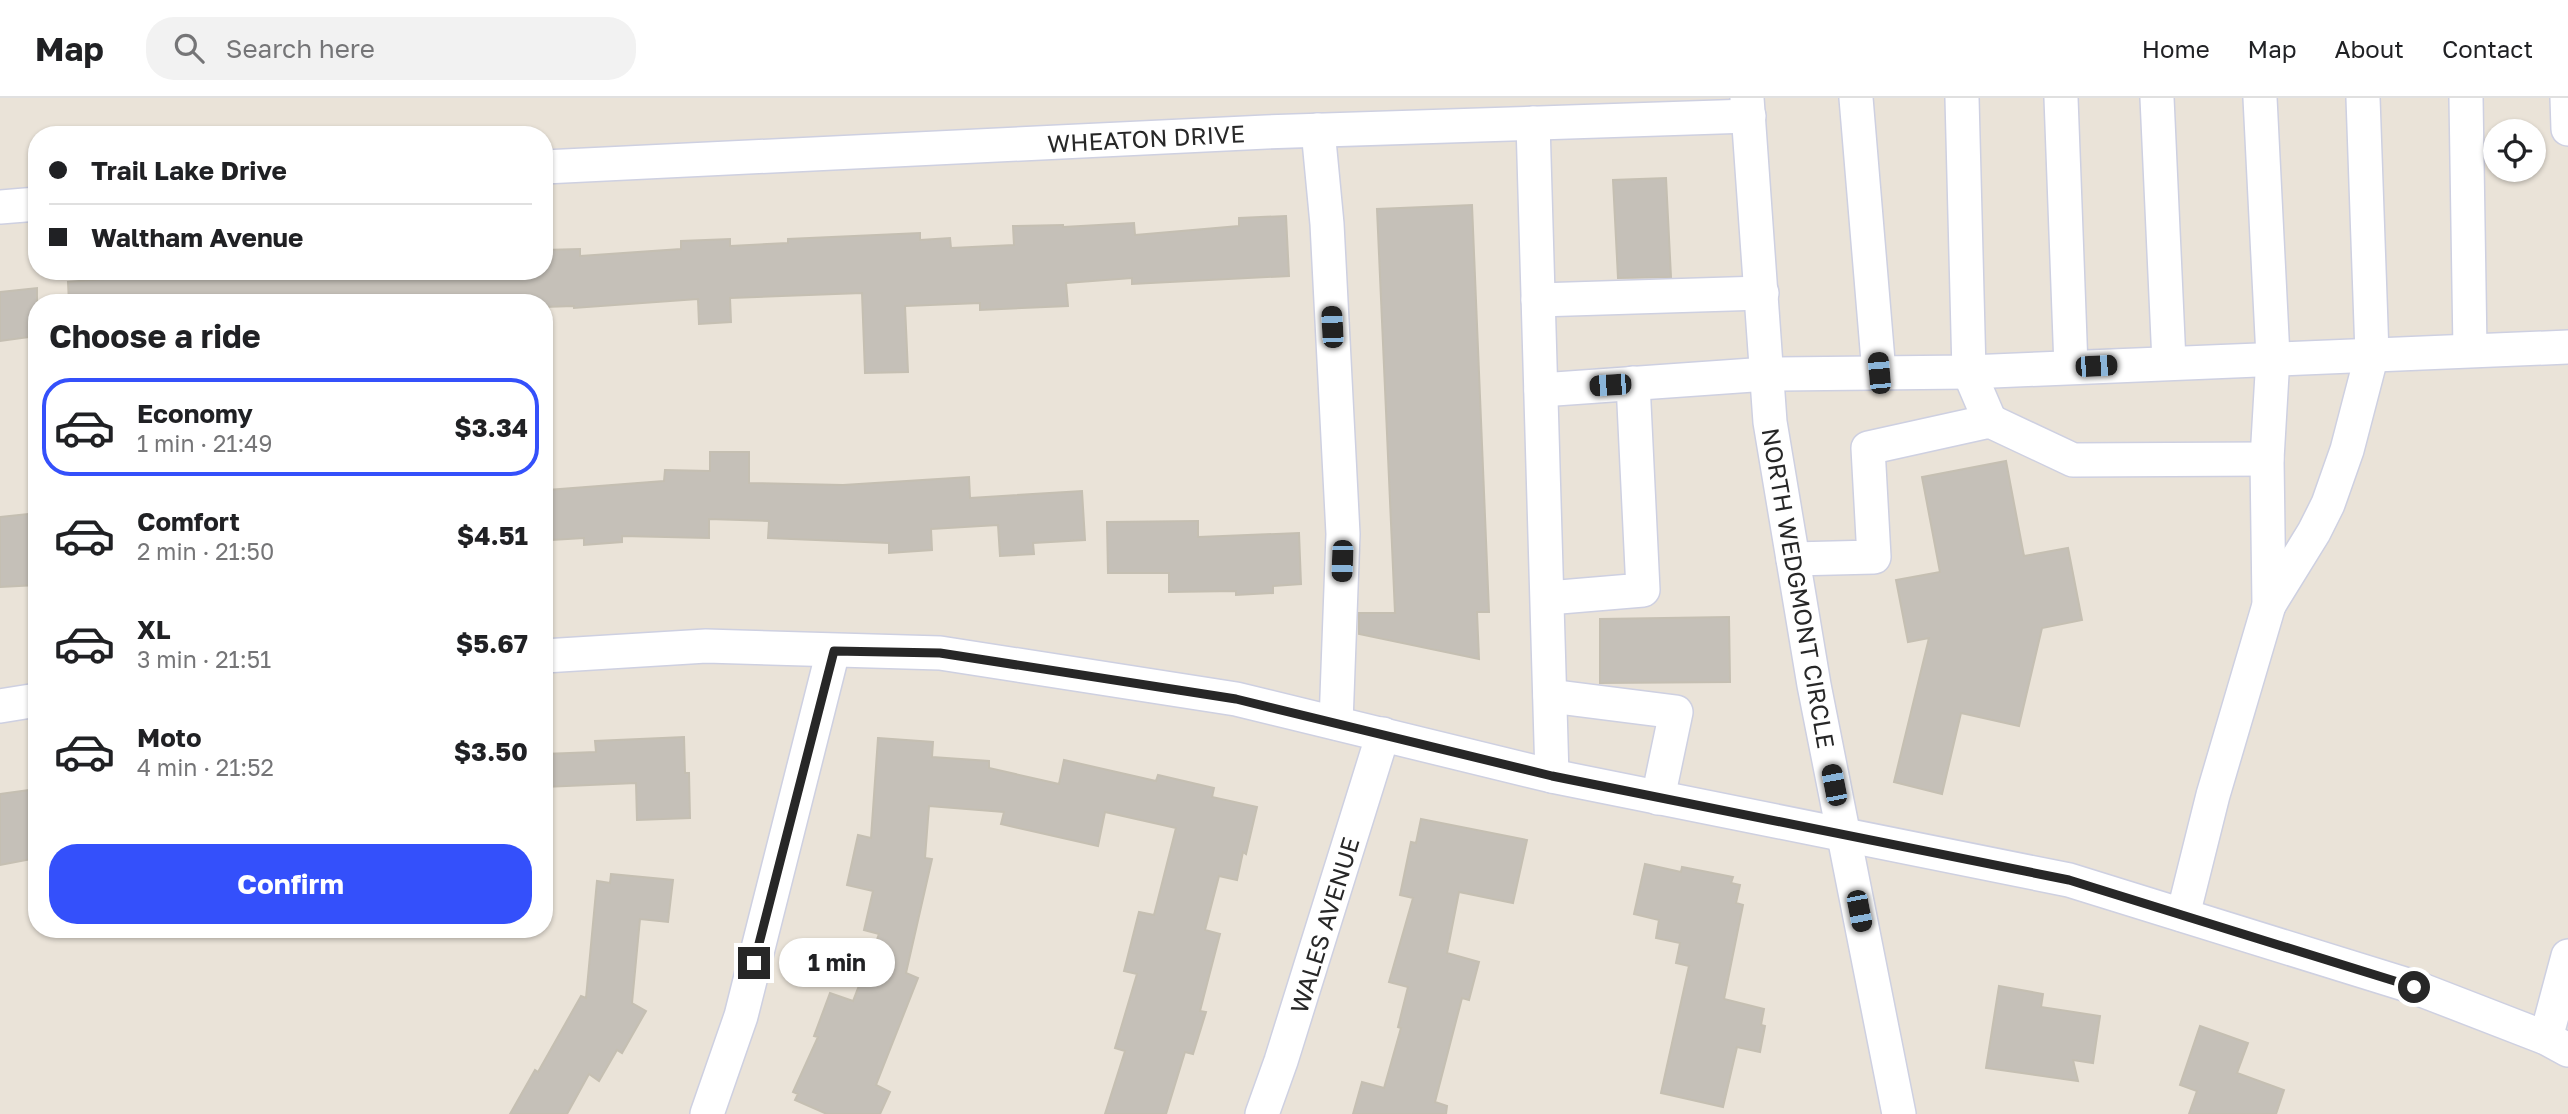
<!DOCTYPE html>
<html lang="en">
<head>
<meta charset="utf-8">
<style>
	body { margin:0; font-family:"Golos Text",sans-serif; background:#f2f2f2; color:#202124; height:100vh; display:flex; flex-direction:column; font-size:26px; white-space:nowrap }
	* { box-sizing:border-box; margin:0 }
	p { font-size:23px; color:#757577 }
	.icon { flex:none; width:38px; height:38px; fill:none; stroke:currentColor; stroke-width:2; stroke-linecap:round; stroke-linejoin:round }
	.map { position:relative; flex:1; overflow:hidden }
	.details { position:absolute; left:28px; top:196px; width:525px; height:644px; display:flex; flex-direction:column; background:#fff; border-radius:28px; box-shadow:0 2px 5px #0004 }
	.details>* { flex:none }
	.hud { position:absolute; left:28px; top:28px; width:525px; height:154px; border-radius:28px; box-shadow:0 2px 5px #0004; display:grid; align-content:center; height:154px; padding:0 21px; background:#fff }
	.controls { position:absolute; left:2483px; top:21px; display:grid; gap:14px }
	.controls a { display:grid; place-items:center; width:63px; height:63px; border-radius:50%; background:#fff; box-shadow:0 2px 5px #0004; font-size:35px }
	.end { position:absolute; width:32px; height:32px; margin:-16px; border:9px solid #272727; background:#fff; box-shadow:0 0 0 4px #fff }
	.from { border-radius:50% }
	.bubble { position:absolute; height:49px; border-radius:24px; background:#fff; box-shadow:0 2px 5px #0004; font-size:23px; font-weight:700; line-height:49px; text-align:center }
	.car { position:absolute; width:21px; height:42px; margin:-21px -10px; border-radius:9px; box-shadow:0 0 5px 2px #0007; background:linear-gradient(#222 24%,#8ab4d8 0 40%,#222 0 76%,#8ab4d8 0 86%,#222 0) }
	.hud b { display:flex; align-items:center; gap:24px; height:66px; font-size:26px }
	.hud b+b { border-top:2px solid #e0e0e0 }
	.hud i { width:18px; height:18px; background:#202124 }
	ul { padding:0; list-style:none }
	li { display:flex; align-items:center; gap:21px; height:98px; margin:0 14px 10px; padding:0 7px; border:4px solid transparent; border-radius:28px }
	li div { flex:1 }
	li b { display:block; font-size:26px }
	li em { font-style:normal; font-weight:700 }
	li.on { border-color:#3450fb }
	li>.icon { width:63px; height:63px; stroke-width:1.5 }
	h2 { padding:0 21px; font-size:32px; line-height:84px }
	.action { display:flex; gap:14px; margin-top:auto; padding:14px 21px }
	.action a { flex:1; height:80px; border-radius:28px; background:#3450fb; color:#fff; font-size:28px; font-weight:700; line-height:80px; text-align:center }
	header { display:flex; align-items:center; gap:42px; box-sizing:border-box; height:98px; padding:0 35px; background:#fff; border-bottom:2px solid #e0e0e0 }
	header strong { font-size:33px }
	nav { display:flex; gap:38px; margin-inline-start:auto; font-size:24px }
	.search { width:490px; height:63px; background:#f2f2f2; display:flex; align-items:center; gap:18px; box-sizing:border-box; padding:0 24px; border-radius:28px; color:#757577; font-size:26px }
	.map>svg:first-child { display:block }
	.building { fill:#c5c0b8; stroke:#c5bfb2; stroke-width:2 }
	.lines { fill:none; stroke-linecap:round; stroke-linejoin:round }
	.minor-casing { stroke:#ced0e1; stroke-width:36 }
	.minor { stroke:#fff; stroke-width:33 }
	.route { stroke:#272727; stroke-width:9 }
	.labels { text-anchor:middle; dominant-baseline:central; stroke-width:5; stroke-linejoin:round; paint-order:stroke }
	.street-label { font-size:24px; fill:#272727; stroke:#fff }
</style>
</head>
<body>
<header>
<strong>Map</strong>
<div class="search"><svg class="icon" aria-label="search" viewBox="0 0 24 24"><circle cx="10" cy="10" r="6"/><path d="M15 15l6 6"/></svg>Search here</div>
<nav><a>Home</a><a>Map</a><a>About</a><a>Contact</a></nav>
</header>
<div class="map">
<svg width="2568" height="1016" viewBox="0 0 2568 1016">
	<rect width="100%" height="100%" fill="#eae3d8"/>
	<g class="building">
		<path d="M1666 80 1671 179 1618 180 1613 82Z"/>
		<path d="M1472 107 1489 514H1477L1479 561 1359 536V515H1395L1377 111Z"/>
		<path d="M1286 118 1289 178 1132 186V180L1066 185 1068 208 980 212V205L905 208 908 274 865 275 862 195 730 200 731 224 699 226 698 201 574 210V208L544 209V205H69L68 184 127 179 126 173H172L173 180 243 173H544V152L580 151V158L681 151V143L730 141V148L788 145V141L920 135V142L950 140 951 150 1014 147 1013 128 1063 127V129L1134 125 1135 137 1239 128V120Z"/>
		<path d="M37 190V238L0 243V194Z"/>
		<path d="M710 354H749V385L843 387 969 379 970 400 1082 393 1085 442 1033 445 1034 456 1000 458 998 427 931 431 932 452 889 455V445L768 440 769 423 709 421V440L622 438V444L584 447V440L552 442 548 392 664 383 665 372 710 373Z"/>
		<path d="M2006 363 2024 458 2068 450 2082 522 2042 530 2019 628 1961 615 1942 696 1894 684 1929 540 1908 544 1896 482 1940 474 1922 379Z"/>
		<path d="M37 415V487L0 489V419Z"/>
		<path d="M1198 423V439L1299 435 1301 486 1273 488V495L1236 497V493L1169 494V475H1108L1107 424Z"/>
		<path d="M1729 519 1730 584 1600 585V521Z"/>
		<path d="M684 639 685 675H689L690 720 637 722 636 685 544 689V656L596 654 595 643Z"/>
		<path d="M878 640 933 644 932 659 989 663V670L1059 686 1064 662 1156 683 1158 677 1214 690 1212 699 1257 709 1246 756 1243 754 1237 782 1219 778 1205 832 1220 836 1200 913 1206 914 1193 956 1185 954 1166 1016H1105L1125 953 1115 950 1137 876 1124 873 1139 814 1154 817 1176 730 1105 714 1098 748 1001 726 1004 714 929 708 925 760 932 761 906 875 918 880 876 987 890 994 880 1016H827L795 1002 798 996 793 994 818 939 814 938 830 895 853 903 879 836 864 832 873 793 847 787 858 737 871 740Z"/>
		<path d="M37 691V760L0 767V696Z"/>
		<path d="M1421 721 1527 742 1513 805 1459 794 1447 855 1479 864 1469 902 1462 900 1435 1004 1447 1008 1446 1016H1353L1362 984 1384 990 1401 930 1398 929 1408 889 1389 884 1413 800 1400 797 1411 744 1416 745Z"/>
		<path d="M1645 766 1681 774 1682 769 1733 779 1731 785 1740 787 1736 805 1743 807 1724 901 1764 911 1761 927 1765 928 1760 954 1737 949 1723 1009 1661 995 1689 868 1676 865 1680 845 1656 840 1659 822 1634 816Z"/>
		<path d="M611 776 673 782 668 824 640 821 632 905 646 913 622 955 617 952 599 983 589 976 567 1016H510L535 972 538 974 581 898 586 900 597 783 610 785Z"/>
		<path d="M1999 888 2043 896 2041 909 2100 918 2093 965 2073 962 2078 983 1986 970Z"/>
		<path d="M2200 928 2248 945 2237 975 2284 992 2276 1016H2189L2197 993 2180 987Z"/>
	</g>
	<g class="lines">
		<defs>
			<g id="minor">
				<path d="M1747 0 1770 324 1814 587 1899 1016"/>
				<path d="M1856 0 1879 275"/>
				<path d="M1962 0 1969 274 1990 323"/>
				<path d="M2061 0 2071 269"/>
				<path d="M2157 0 2169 264"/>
				<path d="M2466 0 2470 252"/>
				<path d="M2567 0 2568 31"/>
				<path d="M1533 25 1552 678"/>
				<path d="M1318 32 1327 126 1343 436 1336 625"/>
				<path d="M544 69 1266 34 1749 18"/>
				<path d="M0 109 37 106"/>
				<path d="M1538 202 1762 195"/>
				<path d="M1541 292 1767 276 1969 274 2568 249"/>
				<path d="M1793 461 1874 459 1868 350 1990 323 2073 362 2267 361"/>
				<path d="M1548 500 1643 492 1633 285"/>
				<path d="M2269 507 2314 434 2328 406 2347 352 2372 256 2363 0"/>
				<path d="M544 558 706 548 940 555 1236 601 1552 678 2069 782 2414 889 2546 940 2568 952"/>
				<path d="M1550 598 1676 614 1658 700"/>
				<path d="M0 608 37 602"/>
				<path d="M2183 817 2213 697 2269 507 2267 361 2273 259 2260 0"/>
				<path d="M2546 940 2568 858"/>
				<path d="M707 1016 741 918 833 553"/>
				<path d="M1262 1016 1281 963 1383 636"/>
			</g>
		</defs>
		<use href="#minor" class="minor-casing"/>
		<use href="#minor" class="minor"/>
	</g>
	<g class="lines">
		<path class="route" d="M754 865 834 553 940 555 1236 601 1552 678 2069 782 2414 889"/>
	</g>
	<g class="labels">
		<g class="street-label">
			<text transform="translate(1146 40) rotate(-3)">WHEATON DRIVE</text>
			<text transform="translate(1799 490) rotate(80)">NORTH WEDGMONT CIRCLE</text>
			<text transform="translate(1324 827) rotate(-73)">WALES AVENUE</text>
		</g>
	</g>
</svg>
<div class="controls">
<a><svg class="icon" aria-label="locate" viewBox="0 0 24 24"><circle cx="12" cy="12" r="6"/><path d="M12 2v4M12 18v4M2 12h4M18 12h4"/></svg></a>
</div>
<i class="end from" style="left:2414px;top:889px"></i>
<i class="end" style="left:754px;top:865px"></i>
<div class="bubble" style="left:779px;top:840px;width:116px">1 min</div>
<i class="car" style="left:1332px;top:229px;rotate:357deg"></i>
<i class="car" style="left:2096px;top:268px;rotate:87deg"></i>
<i class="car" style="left:1879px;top:275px;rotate:355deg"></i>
<i class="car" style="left:1610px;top:287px;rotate:266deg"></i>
<i class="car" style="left:1342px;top:463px;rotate:182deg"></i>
<i class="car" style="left:1834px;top:687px;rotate:349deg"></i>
<i class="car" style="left:1859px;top:813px;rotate:169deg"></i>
<div class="hud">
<b><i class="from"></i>Trail Lake Drive</b>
<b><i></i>Waltham Avenue</b>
</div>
<section class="details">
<h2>Choose a ride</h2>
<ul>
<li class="on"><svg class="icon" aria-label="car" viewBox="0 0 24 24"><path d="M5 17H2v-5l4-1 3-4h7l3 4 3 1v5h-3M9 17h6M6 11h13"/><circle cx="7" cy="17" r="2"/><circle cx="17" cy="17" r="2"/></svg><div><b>Economy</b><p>1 min · 21:49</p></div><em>$3.34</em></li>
<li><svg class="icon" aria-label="car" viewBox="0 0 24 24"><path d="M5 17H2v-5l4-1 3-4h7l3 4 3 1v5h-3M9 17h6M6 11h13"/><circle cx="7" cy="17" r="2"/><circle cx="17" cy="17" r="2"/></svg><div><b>Comfort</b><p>2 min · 21:50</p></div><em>$4.51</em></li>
<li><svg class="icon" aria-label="car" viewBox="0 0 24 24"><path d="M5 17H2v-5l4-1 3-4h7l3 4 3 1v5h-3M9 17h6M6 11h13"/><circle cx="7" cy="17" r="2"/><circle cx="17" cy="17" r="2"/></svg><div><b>XL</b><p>3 min · 21:51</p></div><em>$5.67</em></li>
<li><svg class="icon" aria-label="car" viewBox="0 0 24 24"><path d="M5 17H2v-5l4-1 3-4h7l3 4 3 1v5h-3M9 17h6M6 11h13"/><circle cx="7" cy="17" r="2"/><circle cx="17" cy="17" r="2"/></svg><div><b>Moto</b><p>4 min · 21:52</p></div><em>$3.50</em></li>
</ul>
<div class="action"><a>Confirm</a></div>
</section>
</div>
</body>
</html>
